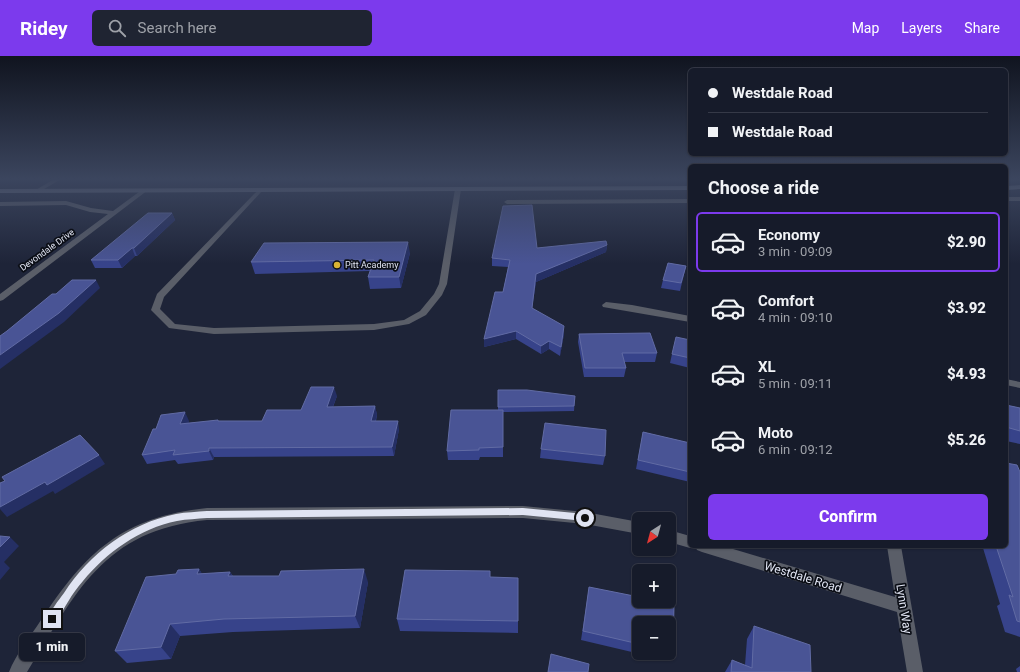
<!DOCTYPE html>
<html lang="en">
<head>
<meta charset="utf-8">
<style>
	body { margin:0; font-family:Roboto,sans-serif; background:#1f2432; color:#f1f3f6; height:100vh; display:flex; flex-direction:column; font-size:15px; white-space:nowrap }
	* { box-sizing:border-box; margin:0 }
	p { font-size:13px; color:#9ea1a8 }
	.icon { flex:none; width:22px; height:22px; fill:none; stroke:currentColor; stroke-width:2; stroke-linecap:round; stroke-linejoin:round }
	.map { position:relative; flex:1; overflow:hidden }
	.drawer { position:absolute; left:688px; top:108px; width:320px; height:384px; display:flex; flex-direction:column; background:#161b2a; border-radius:6px; box-shadow:0 1px 3px #0004,0 0 0 1px #353947 }
	.drawer>* { flex:none }
	.top-card { position:absolute; left:688px; top:12px; width:320px; height:88px; border-radius:6px; box-shadow:0 1px 3px #0004,0 0 0 1px #353947; display:grid; align-content:center; height:88px; padding:0 20px; background:#161b2a }
	.needle { width:26px; rotate:216deg }
	.controls { position:absolute; left:632px; top:456px; display:grid; gap:8px }
	.controls a { display:grid; place-items:center; width:44px; height:44px; border-radius:6px; background:#161b2a; box-shadow:0 1px 3px #0004,0 0 0 1px #353947; font-size:20px }
	.end { position:absolute; width:18px; height:18px; margin:-9px; border:5px solid #e0e4f2; background:#111; box-shadow:0 0 0 2px #111 }
	.from { border-radius:50% }
	.bubble { position:absolute; height:28px; border-radius:6px; background:#161b2a; box-shadow:0 1px 3px #0004,0 0 0 1px #353947; font-size:13px; font-weight:800; line-height:28px; text-align:center }
	.top-card b { display:flex; align-items:center; gap:14px; height:38px; font-size:15px }
	.top-card b+b { border-top:1px solid #353947 }
	.top-card i { width:10px; height:10px; background:#f1f3f6 }
	ul { padding:0; list-style:none }
	li { display:flex; align-items:center; gap:12px; height:60px; margin:0 8px 6px; padding:0 12px; border:2px solid transparent; border-radius:6px }
	li div { flex:1 }
	li b { display:block; font-size:15px }
	li em { font-style:normal; font-weight:800 }
	li.current { border-color:#7c3aed }
	li>.icon { width:36px; height:36px; stroke-width:1.5 }
	h2 { padding:0 20px; font-size:18px; line-height:48px }
	.primary-button { display:flex; gap:8px; margin-top:auto; padding:8px 20px }
	.primary-button a { flex:1; height:46px; border-radius:6px; background:#7c3aed; color:#fff; font-size:16px; font-weight:800; line-height:46px; text-align:center }
	header { display:flex; align-items:center; gap:24px; box-sizing:border-box; height:56px; padding:0 20px; background:#7c3aed; color:#fff }
	header strong { font-size:19px }
	nav { display:flex; gap:22px; margin-inline-start:auto; font-size:14px }
	.search { width:280px; height:36px; background:#1f2432; display:flex; align-items:center; gap:10px; box-sizing:border-box; padding:0 14px; border-radius:6px; color:#9ea1a8; font-size:15px }
	.map>svg:first-child { display:block }
	.lines { fill:none; stroke-linecap:round; stroke-linejoin:round }
	.service { fill:#5a5e68; fill-rule:evenodd }
	.minor { fill:#5a5e68; fill-rule:evenodd }
	.secondary { fill:#787e8e; fill-rule:evenodd }
	.wall { fill:#37438a; fill-rule:evenodd }
	.shaded-wall { fill:#252f64 }
	.building { fill:#495495; stroke:#616ba4 }
	.route { fill:#e0e4f2 }
	.poi-dot { fill:#d9b334; stroke:#0b0e16; stroke-width:1.5 }
	.labels { text-anchor:middle; dominant-baseline:central; stroke-width:3.5; stroke-linejoin:round; paint-order:stroke }
	.far-street-label { font-size:9px; fill:#e0e4f2; stroke:#0b0e16 }
	.far-poi-label { font-size:9px; fill:#e0e4f2; stroke:#0b0e16; text-anchor:start }
	.near-street-label { font-size:12px; fill:#e0e4f2; stroke:#0b0e16 }
</style>
</head>
<body>
<header>
<strong>Ridey</strong>
<div class="search"><svg class="icon" aria-label="search" viewBox="0 0 24 24"><circle cx="10" cy="10" r="6"/><path d="M15 15l6 6"/></svg>Search here</div>
<nav><a>Map</a><a>Layers</a><a>Share</a></nav>
</header>
<div class="map">
<svg width="1020" height="616" viewBox="0 0 1020 616">
	<rect width="100%" height="100%" fill="#1e2438"/>
	<g class="lines">
		<path class="service" d="M458 131 461 133 447 228 442 239 426 259 409 268 374 274 214 278 169 272 151 254 157 238 260 132 262 133V135L164 241 160 253 175 268 214 272 374 268 404 264 420 255 434 238 439 228 455 133Z"/>
		<g class="minor">
			<path d="M56 122H63L39 136 34 135Z"/>
			<path d="M143 133 148 134 3 244 0 245V238L108 158 90 156 66 149 0 150V146L66 145 91 152 113 155Z"/>
			<rect x="1006" y="141" width="14" height="4"/>
			<path d="M690 143V147L507 148 504 146 507 144Z"/>
			<path d="M606 246 632 249 690 260V266L603 251 602 249Z"/>
			<path d="M1006 323 1020 326V332L1006 329Z"/>
			<path d="M523 450 585 456 639 466V478L585 468 523 462 207 464C103 474 76 537 27 616H9C16 598 30 581 41 564 86 496 122 461 207 452Z"/>
			<path d="M669 474 690 480V490H723L895 541 887 490H901L923 616H907L897 556 702 496 697 494 695 490 690 492 669 486Z"/>
		</g>
		<g class="secondary">
			<path d="M1020 129V133L1006 134V130Z"/>
			<path d="M690 130V134L0 137V133Z"/>
		</g>
	</g>
	<g class="wall">
		<path d="M172 157 175 164 137 200H135L122 212H95L91 204Z"/>
		<path d="M607 189 606 196 536 226 532 252 564 278 560 300 549 293 541 298 516 283 484 291 503 236 508 211 492 210V202L537 192Z"/>
		<path d="M410 197 401 232 370 233 368 221 370 215 255 218 251 206Z"/>
		<path d="M686 210 680 235 661 232 663 224Z"/>
		<path d="M579 278 657 297 655 306H624L626 312 624 321H584L578 286Z"/>
		<path d="M690 284V312L670 307 672 298Z"/>
		<path d="M498 334 575 340 574 355 503 356V401H480L479 404H448L447 395 498 354Z"/>
		<path d="M337 340 333 351 375 350 377 359 376 365 399 373 394 400 214 401 213 404 178 408 175 404 147 408 142 399 189 365 188 367 219 365H262L301 354Z"/>
		<path d="M1006 349 1020 352V388L1006 385Z"/>
		<path d="M643 376 690 387V426L636 413Z"/>
		<path d="M541 393 605 400 603 409 540 402Z"/>
		<path d="M1020 416V581L1005 576 997 550 1000 548 983 492 984 490H1006Z"/>
		<path d="M199 513 202 518 230 516 233 520 368 526 360 572 233 576 180 580 171 603 127 607 115 595 176 518Z"/>
		<path d="M490 521 518 522V577L400 575 397 563Z"/>
		<path d="M589 531 639 541V545H655L674 549 673 597 670 605 581 584ZM639 567H669V597H639Z"/>
		<path d="M754 570 811 616H725L732 604 745 609 747 583Z"/>
		<path d="M1020 610V616H1017L1016 613Z"/>
	</g>
	<g class="shaded-wall">
		<path d="M172 157 175 164 137 200 134 192Z"/>
		<path d="M408 186 410 197 401 232 399 221Z"/>
		<path d="M607 189 606 196 536 226 531 260 532 252 536 218Z"/>
		<path d="M132 192 135 200 122 212 118 204Z"/>
		<path d="M96 224 100 232 64 266 0 313V299Z"/>
		<path d="M564 270V278L560 300 561 291Z"/>
		<path d="M516 275V283L484 291V283Z"/>
		<path d="M549 285V293L541 298V290Z"/>
		<path d="M334 331 337 340 329 360 327 351Z"/>
		<path d="M375 350 377 359 373 373 371 365Z"/>
		<path d="M185 356 189 365 185 377 180 368Z"/>
		<path d="M398 365 399 373 394 400 392 391Z"/>
		<path d="M209 392 214 401 213 404 209 395Z"/>
		<path d="M99 399 105 408 55 438 53 435 7 461 0 453V451L45 426Z"/>
		<path d="M10 481 19 490 4 506 10 512 0 524V491Z"/>
		<path d="M199 513 207 526 197 518Z"/>
		<path d="M364 513 368 526 360 572 355 560Z"/>
		<path d="M230 516 238 529 228 520Z"/>
		<path d="M170 568 180 580 171 603 161 591Z"/>
	</g>
	<g class="building">
		<path d="M532 149 537 192 606 185 607 189 536 218 532 252 564 270 561 291 549 285 541 290 516 275 484 283 495 236H503L510 204 492 202 503 150Z"/>
		<path d="M148 157H172L134 192H132L118 204H91Z"/>
		<path d="M408 186 399 221H368L374 204 251 206 264 187Z"/>
		<path d="M668 207 686 210 681 227 663 224Z"/>
		<path d="M72 224H96L59 257 0 299V280L7 275 52 238H56Z"/>
		<path d="M650 277 657 297H622L626 312H585L579 278Z"/>
		<path d="M676 281 690 284V302L672 298Z"/>
		<path d="M311 331H334L327 351 375 350 371 365H398L392 391 209 392V395L173 399 175 394 142 399 153 373H156L161 359 185 356 180 368 218 364V365H262L267 354H301Z"/>
		<path d="M498 334H527L575 340 574 350 498 351Z"/>
		<path d="M1006 349 1020 352V375L1006 371Z"/>
		<path d="M451 354H503V391L479 392V394L447 395Z"/>
		<path d="M545 367 606 374 605 400 541 393Z"/>
		<path d="M643 376 690 387V416L638 404Z"/>
		<path d="M80 379 99 399 47 429 45 426 0 451V427L5 425 2 421Z"/>
		<path d="M1006 407 1017 409 1020 416V566L1017 565 1009 539 1013 541 996 490H1006Z"/>
		<path d="M0 480 10 481 0 491Z"/>
		<path d="M199 513 197 518 230 516 228 520H279L281 515 364 513 355 560 224 563 170 568 161 591 115 595 146 521 176 518 178 514Z"/>
		<path d="M405 514 490 515V521L518 522V565L397 563Z"/>
		<path d="M589 531 639 541V545H655L674 549 673 597 669 596V567H639V588L583 575Z"/>
		<path d="M754 570 810 589 811 616H731L732 604 752 612Z"/>
		<path d="M551 598 589 608 588 616H548Z"/>
	</g>
	<linearGradient id="sky" x2="0" y2="1"><stop stop-color="#10141f"/><stop offset="0.59" stop-color="#3b455e"/><stop offset="1" stop-color="#3b455e" stop-opacity="0"/></linearGradient>
	<rect width="1020" height="208" fill="url(#sky)"/>
	<path class="route" d="M523 452 585 458 589 462 585 465 523 459 207 462C197 463 187 463 177 465 140 472 106 497 83 525 72 537 64 553 56 566L52 568 49 566 47 563C51 554 58 545 64 537 89 498 130 467 176 458 186 456 197 456 207 455Z"/>
	<circle class="poi-dot" cx="337" cy="209" r="4"/>
	<g class="labels">
		<g class="far-street-label">
			<text transform="translate(47 194) rotate(-36)">Devondale Drive</text>
		</g>
		<g class="far-poi-label">
			<text x="345" y="209">Pitt Academy</text>
		</g>
		<g class="near-street-label">
			<text transform="translate(803 521) rotate(17)">Westdale Road</text>
			<text transform="translate(904 553) rotate(81)">Lynn Way</text>
		</g>
	</g>
</svg>
<div class="controls">
<a><svg class="needle" viewBox="-14 -14 28 28"><path d="M0-13l5 13h-10z" fill="#e53935"/><path d="M0 13l5-13h-10z" fill="#9ea1a8"/></svg></a>
<a>+</a>
<a>−</a>
</div>
<i class="end from" style="left:585px;top:462px"></i>
<i class="end" style="left:52px;top:563px"></i>
<div class="bubble" style="left:19px;top:577px;width:66px">1 min</div>
<div class="top-card">
<b><i class="from"></i>Westdale Road</b>
<b><i></i>Westdale Road</b>
</div>
<section class="drawer">
<h2>Choose a ride</h2>
<ul>
<li class="current"><svg class="icon" aria-label="car" viewBox="0 0 24 24"><path d="M5 17H2v-5l4-1 3-4h7l3 4 3 1v5h-3M9 17h6M6 11h13"/><circle cx="7" cy="17" r="2"/><circle cx="17" cy="17" r="2"/></svg><div><b>Economy</b><p>3 min · 09:09</p></div><em>$2.90</em></li>
<li><svg class="icon" aria-label="car" viewBox="0 0 24 24"><path d="M5 17H2v-5l4-1 3-4h7l3 4 3 1v5h-3M9 17h6M6 11h13"/><circle cx="7" cy="17" r="2"/><circle cx="17" cy="17" r="2"/></svg><div><b>Comfort</b><p>4 min · 09:10</p></div><em>$3.92</em></li>
<li><svg class="icon" aria-label="car" viewBox="0 0 24 24"><path d="M5 17H2v-5l4-1 3-4h7l3 4 3 1v5h-3M9 17h6M6 11h13"/><circle cx="7" cy="17" r="2"/><circle cx="17" cy="17" r="2"/></svg><div><b>XL</b><p>5 min · 09:11</p></div><em>$4.93</em></li>
<li><svg class="icon" aria-label="car" viewBox="0 0 24 24"><path d="M5 17H2v-5l4-1 3-4h7l3 4 3 1v5h-3M9 17h6M6 11h13"/><circle cx="7" cy="17" r="2"/><circle cx="17" cy="17" r="2"/></svg><div><b>Moto</b><p>6 min · 09:12</p></div><em>$5.26</em></li>
</ul>
<div class="primary-button"><a>Confirm</a></div>
</section>
</div>
</body>
</html>
